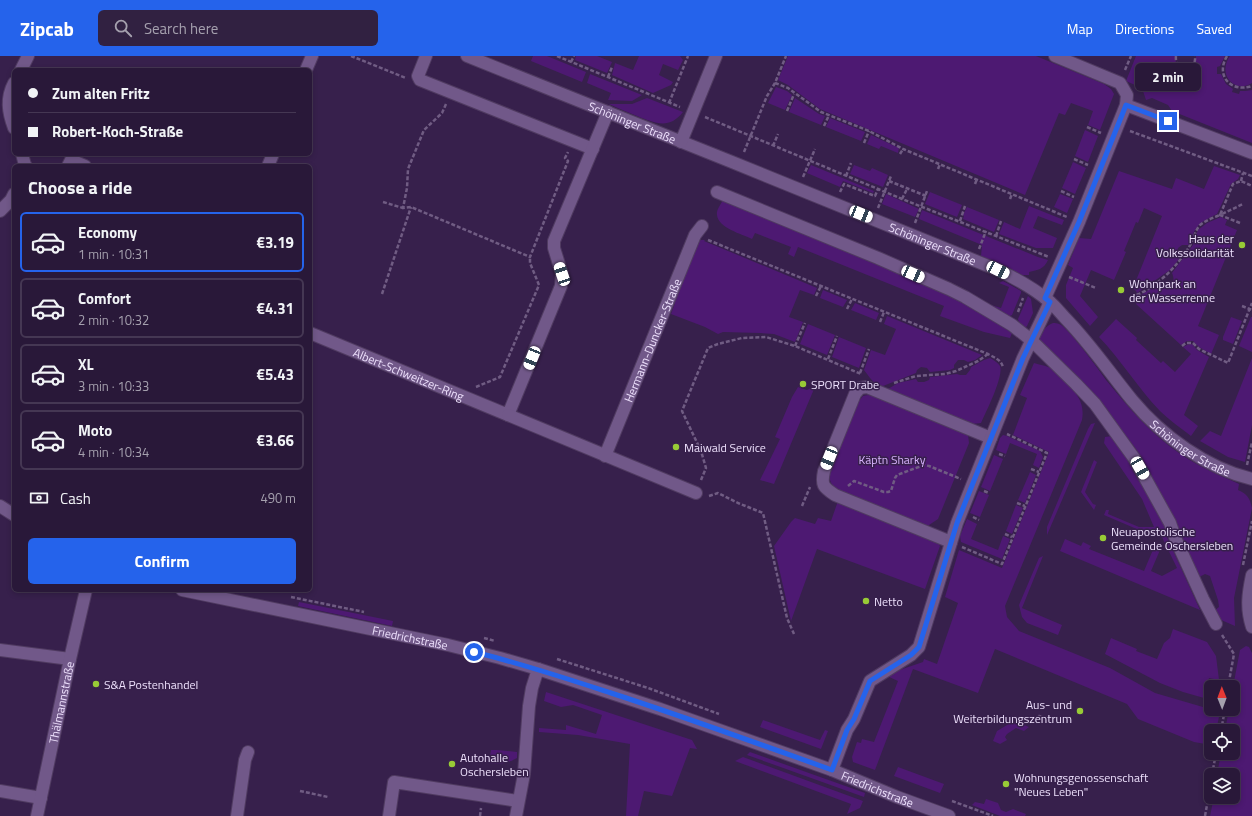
<!DOCTYPE html>
<html lang="en">
<head>
<meta charset="utf-8">
<style>
	body { margin:0; font-family:"Titillium Web",sans-serif; background:#312141; color:#f1f3f6; height:100vh; display:flex; flex-direction:column; font-size:15px; white-space:nowrap }
	* { box-sizing:border-box; margin:0 }
	p { font-size:13px; color:#a5a0ae }
	.icon { flex:none; width:22px; height:22px; fill:none; stroke:currentColor; stroke-width:2; stroke-linecap:round; stroke-linejoin:round }
	.map { position:relative; flex:1; overflow:hidden }
	.drawer { position:absolute; left:12px; top:108px; width:300px; height:428px; display:flex; flex-direction:column; background:#291839; border-radius:6px; box-shadow:0 2px 6px #0003,0 0 0 1px #453753 }
	.drawer>* { flex:none }
	.hud { position:absolute; left:12px; top:12px; width:300px; height:88px; border-radius:6px; box-shadow:0 2px 6px #0003,0 0 0 1px #453753; display:grid; align-content:center; height:88px; padding:0 16px; background:#291839 }
	.needle { width:26px; rotate:359deg }
	.buttons { position:absolute; left:1204px; top:624px; display:grid; gap:8px }
	.buttons a { display:grid; place-items:center; width:36px; height:36px; border-radius:6px; background:#291839; box-shadow:0 2px 6px #0003,0 0 0 1px #453753; font-size:20px }
	.end { position:absolute; width:18px; height:18px; margin:-9px; border:5px solid #2563eb; background:#fff; box-shadow:0 0 0 2px #fff }
	.from { border-radius:50% }
	.bubble { position:absolute; height:28px; border-radius:6px; background:#291839; box-shadow:0 2px 6px #0003,0 0 0 1px #453753; font-size:13px; font-weight:700; line-height:28px; text-align:center }
	.car { position:absolute; width:12px; height:24px; margin:-12px -6px; border-radius:5px; box-shadow:0 0 3px 1px #0007; background:linear-gradient(#fff 24%,#345 0 40%,#fff 0 76%,#345 0 86%,#fff 0) }
	.hud b { display:flex; align-items:center; gap:14px; height:38px; font-size:15px }
	.hud b+b { border-top:1px solid #453753 }
	.hud i { width:10px; height:10px; background:#f1f3f6 }
	ul { padding:0; list-style:none }
	li { display:flex; align-items:center; gap:12px; height:60px; margin:0 8px 6px; padding:0 8px; border:2px solid #453753; border-radius:6px }
	li div { flex:1 }
	li b { display:block; font-size:15px }
	li em { font-style:normal; font-weight:700 }
	li.on { border-color:#2563eb }
	li>.icon { width:36px; height:36px; stroke-width:1.5 }
	h2 { padding:0 16px; font-size:18px; line-height:48px }
	.pay { display:flex; align-items:center; gap:10px; height:44px; padding:0 16px; font-size:15px }
	.pay p { margin-inline-start:auto }
	.cta { display:flex; gap:8px; margin-top:auto; padding:8px 16px }
	.cta a { flex:1; height:46px; border-radius:6px; background:#2563eb; color:#fff; font-size:16px; font-weight:700; line-height:46px; text-align:center }
	header { display:flex; align-items:center; gap:24px; box-sizing:border-box; height:56px; padding:0 20px; background:#2563eb; color:#fff }
	header strong { font-size:19px }
	nav { display:flex; gap:22px; margin-inline-start:auto; font-size:14px }
	.search { width:280px; height:36px; background:#312141; display:flex; align-items:center; gap:10px; box-sizing:border-box; padding:0 14px; border-radius:6px; color:#a5a0ae; font-size:15px }
	.map>svg:first-child { display:block }
	.green { fill:#4d1972 }
	.lines { fill:none; stroke-linecap:round; stroke-linejoin:round }
	.minor-casing { stroke:#503b61; stroke-width:14 }
	.path { stroke:#705c83; stroke-width:2.5; stroke-dasharray:4 2; stroke-linecap:butt }
	.minor { stroke:#715889; stroke-width:12 }
	.route { stroke:#2563eb; stroke-width:5 }
	.poi-dot { fill:#98cb36; stroke:#37204c; stroke-width:1.5 }
	.labels { text-anchor:middle; dominant-baseline:central; stroke-width:3; stroke-linejoin:round; paint-order:stroke }
	.street-label { font-size:12px; fill:#ede0fc; stroke:#37204c }
	.poi-label { font-size:12px; fill:#ede0fc; stroke:#37204c; text-anchor:start }
	.park-label { font-size:12px; fill:#d7b2fc; stroke:#37204c }
</style>
</head>
<body>
<header>
<strong>Zipcab</strong>
<div class="search"><svg class="icon" aria-label="search" viewBox="0 0 24 24"><circle cx="10" cy="10" r="6"/><path d="M15 15l6 6"/></svg>Search here</div>
<nav><a>Map</a><a>Directions</a><a>Saved</a></nav>
</header>
<div class="map">
<svg width="1252" height="760" viewBox="0 0 1252 760">
	<rect width="100%" height="100%" fill="#37204c"/>
	<g class="green">
		<path d="M533 0H547L586 16 582 26 531 5Z"/>
		<path d="M576 0H597L612 6 607 17 575 4Z"/>
		<path d="M639 0H680L683 4 678 14 663 8 659 19 673 26 671 29 653 37 612 19 615 7 633 14Z"/>
		<path d="M788 0H1036L1104 28 1111 33 1114 38 1100 74 1088 69 1093 55 1071 47 1065 59 1059 57 1025 139 820 53 788 29 778 24Z"/>
		<path d="M1136 0H1175L1176 8C1177 10 1179 12 1181 13 1190 18 1197 8 1196 0H1225L1220 10 1217 11V18H1221L1226 28 1233 33 1232 36 1239 38 1240 35H1245L1252 34V87L1172 55 1168 49 1152 42 1146 44 1142 32 1126 25Z"/>
		<path d="M1230 0H1252V27C1234 38 1217 18 1230 0Z"/>
		<path d="M590 18 642 39 632 45 608 44 611 37 587 27Z"/>
		<path d="M776 31 787 35 792 39 785 54 768 47Z"/>
		<path d="M647 42 683 56C669 74 655 67 637 60 628 56 619 53 611 49L609 48H632Z"/>
		<path d="M795 42 819 58 825 60 821 69 789 56Z"/>
		<path d="M830 62 865 76 861 85 826 71Z"/>
		<path d="M1085 74 1098 80 1088 106 1075 100Z"/>
		<path d="M871 79 899 92 898 97 881 90 879 93 867 88Z"/>
		<path d="M1073 106 1086 112 1075 138 1062 132Z"/>
		<path d="M811 109 874 135 873 137 843 125 840 131 807 117Z"/>
		<path d="M854 109 870 115 872 112 888 119 883 131 850 118Z"/>
		<path d="M1214 110 1240 119 1238 123 1231 128 1217 158C1199 167 1196 168 1189 189H1182L1178 192 1177 198 1179 203 1170 214 1137 237 1136 235 1133 232 1162 160 1144 152 1138 167 1136 166 1124 195 1126 196 1114 224 1091 214 1080 240 1098 261 1090 270 1066 242V229L1073 212 1068 209 1079 182 1091 183 1119 115 1172 133 1176 122 1204 133Z"/>
		<path d="M930 136 962 149 957 161 925 148Z"/>
		<path d="M886 138 919 153 915 161 882 148Z"/>
		<path d="M1060 138 1073 143 1067 157 1054 151Z"/>
		<path d="M723 144 959 243 1012 277 1010 282 984 276 940 260 944 250 798 191 794 201 788 198 791 191 755 177 752 183C742 178 718 172 717 159 716 154 721 148 723 144Z"/>
		<path d="M1029 150 1064 164 1062 169 1038 160 1033 172 1057 182 1053 192H1036L999 178 1004 166 1020 173Z"/>
		<path d="M967 151 999 164 994 176 963 163 964 160 963 159Z"/>
		<path d="M922 154 1038 201 1048 204C1044 213 1038 214 1029 216V219H1022L1003 209 981 200 982 189 919 163Z"/>
		<path d="M1221 161 1227 164 1225 169 1237 174 1198 270 1219 279 1211 298 1199 291 1193 285H1187L1181 289 1136 248 1138 241 1159 227C1169 231 1177 229 1172 217L1193 189 1196 178 1198 174 1207 167Z"/>
		<path d="M701 184H705L704 185 817 232 814 239 800 234 789 261 803 266 795 286 774 278 760 277 723 276 718 278 705 271 671 258 675 247 673 244 698 185Z"/>
		<path d="M1003 225 1021 235V237L1012 259 1008 261 991 252V249L1001 252 1009 231 999 227Z"/>
		<path d="M823 234 847 244 843 251 820 242Z"/>
		<path d="M1028 240 1031 243 1033 257 1027 270 1025 272 1019 267 1018 263Z"/>
		<path d="M855 247 879 257 876 264 851 254Z"/>
		<path d="M887 260 982 299 975 304 968 306 964 304H958L954 309V312L950 314 930 316 927 312 921 311 917 314 916 317 883 330C874 330 869 320 864 314L871 294 885 299 896 273 884 268Z"/>
		<path d="M1231 261 1242 265 1233 288 1223 284V281Z"/>
		<path d="M1251 261H1252V296L1239 290Z"/>
		<path d="M1116 263 1137 282 1136 284 1161 307 1163 305 1175 316 1191 298 1183 291 1187 289 1192 288 1197 294 1209 301 1184 359 1198 370 1191 380C1181 372 1169 364 1160 355 1138 332 1121 304 1099 281Z"/>
		<path d="M1053 267C1055 267 1057 267 1059 268 1067 270 1099 314 1106 324 1128 351 1150 377 1179 397 1197 410 1219 419 1239 428L1238 434C1247 438 1250 442 1252 452L1234 542 1235 570 1219 563 1214 555 1219 551 1218 544 1210 520 1205 518 1199 521 1163 442 1136 393 1094 338 1041 286 1039 282C1043 275 1045 270 1053 267Z"/>
		<path d="M808 268 835 279 827 299 800 288Z"/>
		<path d="M839 281 866 292 859 312 832 301Z"/>
		<path d="M990 302C994 304 998 307 1000 310 1004 320 986 356 981 367L972 368 888 333 898 327 916 323 918 326H924L929 324 930 321 957 318 960 319H966L970 314 971 311 984 304Z"/>
		<path d="M1252 302V369L1245 406 1228 401 1200 385 1210 375 1221 380Z"/>
		<path d="M1034 307C1041 309 1048 310 1055 314 1059 317 1062 322 1066 325 1077 338 1085 347 1082 364L1005 550 1007 561 1019 575 1110 612 1155 637 1220 656 1216 675H1211V689L1194 686 1138 663 1127 648 995 593 978 637 913 613 875 714 853 706 852 701 857 686 861 687 862 683 874 686 898 625 887 620 888 618 923 606 924 603 937 608 958 547 945 541 959 494 1002 512 1049 396 1013 379 1027 342 1020 339Z"/>
		<path d="M798 331 807 334 811 332 814 333 774 428 760 424 780 383 775 381 792 341Z"/>
		<path d="M868 339 874 340 968 379 969 387 938 463 926 471 835 433C830 426 828 422 831 414L859 345 863 340Z"/>
		<path d="M1095 367 1047 479V471L1088 373 1091 368Z"/>
		<path d="M1003 379 1007 380 1040 395 1043 401 1039 412 1033 409 1037 398 1010 387 1006 398 996 394 1000 382Z"/>
		<path d="M1112 380 1139 419 1167 473 1166 479 1200 554 1060 495 1065 483 1081 490 1083 486 1091 490 1089 493 1144 515 1155 489 1160 494 1151 515 1162 520 1177 512 1159 475 1139 474 1104 459 1106 454H1109L1108 458 1139 471H1154L1142 443 1104 387 1105 381Z"/>
		<path d="M994 399 1003 403 990 435 981 431Z"/>
		<path d="M1094 404 1097 406 1085 436 1093 448 1096 449 1094 454 1081 436Z"/>
		<path d="M1030 416 1036 419 1025 447 1018 444Z"/>
		<path d="M979 435 989 439 980 461 970 457Z"/>
		<path d="M838 445 937 485 940 490 925 533 817 493 791 565 774 490 791 466 795 462 815 468 818 462 831 465Z"/>
		<path d="M1016 449 1023 452 1012 478 1006 475Z"/>
		<path d="M967 463 977 468 971 483 998 494 1003 480 1010 483 1002 503 961 486 960 480Z"/>
		<path d="M1043 500 1022 552 1062 569 1058 579 1027 567 1022 561 1019 549 1039 502Z"/>
		<path d="M299 546 393 565 392 570 298 550Z"/>
		<path d="M1173 573 1207 586 1216 600 1219 624 1209 622 1206 634 1211 635V644L1183 636 1160 627 1105 598 1111 582 1137 593 1136 595 1157 603 1164 587 1170 582Z"/>
		<path d="M1246 590 1249 591 1252 597V760H1210L1214 741H1233V719H1217L1221 697H1233V675H1225L1229 653H1233V631L1240 594Z"/>
		<path d="M546 636 692 684 697 693 690 692 672 740 644 735 638 760H626L630 688 578 679 539 676V672L566 674V669L596 678 602 659 573 649 561 651 544 645Z"/>
		<path d="M763 664 820 684 825 674 828 675 821 693 760 671Z"/>
		<path d="M1014 665 1029 671 1024 675 1016 672 1007 678 1005 681 1007 684 1000 688 993 685 997 675Z"/>
		<path d="M491 694H497L517 696V702C506 708 501 708 489 707Z"/>
		<path d="M750 696 865 737 864 741 747 699Z"/>
		<path d="M743 701 863 745 860 752 847 758 851 748 735 705Z"/>
		<path d="M898 711 944 728 940 737 894 720Z"/>
		<path d="M986 743 998 747 1001 754 1006 756 1013 753 1026 758 1025 760H1000L972 749 975 746 984 748Z"/>
	</g>
	<g class="lines">
		<defs>
			<g id="minor">
				<path d="M426 0 418 20 420 24 593 93"/>
				<path id="s1" d="M467 0 732 106 998 214C1017 223 1035 233 1050 246 1056 251 1061 258 1067 264 1091 289 1110 317 1132 344 1162 380 1206 412 1252 423"/>
				<path d="M21 14 28 0"/>
				<path d="M306 14 312 0"/>
				<path d="M14 27C6 42 8 56 14 72"/>
				<path d="M1126 49 1252 97"/>
				<path d="M681 86 716 0"/>
				<path d="M22 98 25 109 26 110"/>
				<path d="M68 110 71 104 85 110"/>
				<path d="M268 110 273 98"/>
				<path d="M717 136 878 202 949 233 965 241 1012 269 1031 284 1076 328 1095 348 1134 402 1170 467 1176 484 1203 543 1216 568"/>
				<path d="M0 155 11 144 14 138"/>
				<path d="M1045 242 1079 166 1126 49 1127 39 1120 27 1055 0"/>
				<path id="s2" d="M310 277 508 359 561 230 562 218 554 192V185L608 56"/>
				<path d="M508 359 696 437"/>
				<path id="s3" d="M605 400 695 179 702 170"/>
				<path d="M0 450 14 459"/>
				<path d="M951 486 835 439C823 431 821 429 824 415L855 338 860 332 867 331 991 382"/>
				<path d="M1252 519C1248 538 1246 552 1252 571"/>
				<path id="s4" d="M182 534 448 589 500 602 538 613 660 653 832 714 897 741 949 760"/>
				<path d="M0 594 70 603"/>
				<path d="M832 714 847 674 854 663 870 625 911 599 919 591 957 467 1023 302 1050 246"/>
				<path d="M0 735 41 742"/>
				<path id="s5" d="M37 760 70 603 86 534"/>
				<path d="M237 760 245 704 248 696"/>
				<path d="M389 760 394 726 518 745"/>
				<path d="M516 760 524 718 529 650 532 632 538 613"/>
			</g>
		</defs>
		<use href="#minor" class="minor-casing"/>
		<g class="path">
			<path d="M351 0 406 22"/>
			<path d="M557 0 680 51"/>
			<path d="M1176 0C1174 17 1197 17 1195 0"/>
			<path d="M1227 0C1215 20 1231 37 1252 30"/>
			<path d="M571 6 574 0"/>
			<path d="M1125 14 1131 0"/>
			<path d="M608 21 612 11"/>
			<path d="M775 27 788 32 821 56 869 75 903 93 1067 161"/>
			<path d="M669 47 688 0"/>
			<path d="M446 48 442 57 424 74 408 113 407 132 403 152 411 151 530 201 568 105 565 102 568 96"/>
			<path d="M787 55 794 38"/>
			<path d="M705 61 902 143 1049 201"/>
			<path d="M824 70 829 59"/>
			<path d="M1087 71 1101 77"/>
			<path d="M1130 75 1252 120"/>
			<path d="M864 87 869 75"/>
			<path d="M773 90 778 78"/>
			<path d="M744 96 767 40 775 27 786 0"/>
			<path d="M900 98 903 93"/>
			<path d="M1074 103 1088 109"/>
			<path d="M938 113 940 108"/>
			<path d="M846 120 851 107"/>
			<path d="M803 121 815 93"/>
			<path d="M889 125 926 140"/>
			<path d="M1241 125 1243 117"/>
			<path d="M975 128 977 123"/>
			<path d="M1061 135 1074 141"/>
			<path d="M840 136 844 128 875 140 878 133"/>
			<path d="M902 143 907 133"/>
			<path d="M1010 143 1012 138"/>
			<path d="M383 146 403 152"/>
			<path d="M878 152 891 120"/>
			<path d="M960 165 965 150"/>
			<path d="M915 167 927 135"/>
			<path d="M1240 167 1220 159 1243 148"/>
			<path d="M996 180 1001 165"/>
			<path d="M708 184 988 298C995 302 1002 304 1003 312"/>
			<path d="M979 193 986 175"/>
			<path d="M1069 221 1096 232"/>
			<path d="M382 238 411 151"/>
			<path d="M816 240 821 230"/>
			<path d="M1131 241C1154 234 1177 211 1189 191 1194 184 1194 176 1200 169 1206 164 1213 162 1220 159L1233 128 1241 125 1252 130"/>
			<path d="M1242 250 1252 254"/>
			<path d="M847 253 852 243"/>
			<path d="M1018 256 1023 242"/>
			<path d="M880 266 884 256"/>
			<path d="M795 290 805 267"/>
			<path d="M1182 290 1186 287H1193L1199 293 1228 307 1252 247"/>
			<path d="M828 303 837 280"/>
			<path d="M860 317 869 293"/>
			<path d="M894 327 916 320 945 318 956 315 978 305 988 298"/>
			<path d="M476 331 500 321 539 229 530 207V201"/>
			<path d="M999 398 1005 400"/>
			<path d="M1247 409 1252 386"/>
			<path d="M1031 413 1039 416"/>
			<path d="M701 424 706 412 701 395 682 355 708 292 718 288 742 282 766 281 795 290 861 318"/>
			<path d="M848 430 854 425 884 436H888L891 435 895 422 897 419 924 409 929 410 961 423"/>
			<path d="M984 435 989 437"/>
			<path d="M709 440 718 437 738 447 763 457 787 562 794 578"/>
			<path d="M1017 447 1025 450"/>
			<path d="M802 450 810 431"/>
			<path d="M973 461 979 464"/>
			<path d="M1005 478 1012 481"/>
			<path d="M962 491 1002 508 1047 397 1007 378"/>
			<path d="M1243 509 1252 465"/>
			<path d="M291 541 364 556"/>
			<path d="M1222 579 1234 598 1228 631"/>
			<path d="M484 582 495 585"/>
			<path d="M557 603 648 632 719 658"/>
			<path d="M1037 666 1039 660 1055 666"/>
			<path d="M1221 675 1225 653"/>
			<path d="M1212 719 1216 697"/>
			<path d="M300 735 328 741"/>
			<path d="M952 745 993 760"/>
			<path d="M480 760 481 752"/>
			<path d="M1205 760 1211 727"/>
		</g>
		<use href="#minor" class="minor"/>
	</g>
	<g class="lines">
		<path class="route" d="M474 596C520 607 565 622 611 637 685 661 759 688 832 714L847 674 854 663 870 625 911 599 919 591 957 467 1023 302 1050 246 1045 242 1079 166 1126 49 1168 65"/>
	</g>
	<g class="poi-dot">
		<circle cx="1242" cy="189" r="4"/>
		<circle cx="1121" cy="234" r="4"/>
		<circle cx="803" cy="328" r="4"/>
		<circle cx="676" cy="391" r="4"/>
		<circle cx="1103" cy="482" r="4"/>
		<circle cx="866" cy="545" r="4"/>
		<circle cx="96" cy="628" r="4"/>
		<circle cx="1080" cy="655" r="4"/>
		<circle cx="452" cy="708" r="4"/>
		<circle cx="1006" cy="728" r="4"/>
	</g>
	<g class="labels">
		<g class="street-label">
			<text stroke="none"><textPath href="#s1" startOffset="178">Schöninger Straße</textPath></text>
			<text stroke="none"><textPath href="#s1" startOffset="502">Schöninger Straße</textPath></text>
			<text stroke="none"><textPath href="#s3" startOffset="125">Hermann-Duncker-Straße</textPath></text>
			<text stroke="none"><textPath href="#s2" startOffset="107">Albert-Schweitzer-Ring</textPath></text>
			<text stroke="none"><textPath href="#s1" startOffset="838">Schöninger Straße</textPath></text>
			<text stroke="none"><textPath href="#s4" startOffset="233">Friedrichstraße</textPath></text>
			<text stroke="none"><textPath href="#s5" startOffset="116">Thälmannstraße</textPath></text>
			<text stroke="none"><textPath href="#s4" startOffset="725">Friedrichstraße</textPath></text>
		</g>
		<g class="poi-label">
			<text x="1234" y="182" text-anchor="end">Haus der<tspan x="1234" dy="14">Volkssolidarität</tspan></text>
			<text x="1129" y="227">Wohnpark an<tspan x="1129" dy="14">der Wasserrenne</tspan></text>
			<text x="811" y="328">SPORT Drabe</text>
			<text x="684" y="391">Maiwald Service</text>
			<text x="1111" y="475">Neuapostolische<tspan x="1111" dy="14">Gemeinde Oschersleben</tspan></text>
			<text x="874" y="545">Netto</text>
			<text x="104" y="628">S&amp;A Postenhandel</text>
			<text x="1072" y="648" text-anchor="end">Aus- und<tspan x="1072" dy="14">Weiterbildungszentrum</tspan></text>
			<text x="460" y="701">Autohalle<tspan x="460" dy="14">Oschersleben</tspan></text>
			<text x="1014" y="721">Wohnungsgenossenschaft<tspan x="1014" dy="14">"Neues Leben"</tspan></text>
		</g>
		<g class="park-label">
			<text x="892" y="403">Käptn Sharky</text>
		</g>
	</g>
</svg>
<div class="buttons">
<a><svg class="needle" viewBox="-14 -14 28 28"><path d="M0-13l5 13h-10z" fill="#e53935"/><path d="M0 13l5-13h-10z" fill="#a5a0ae"/></svg></a>
<a><svg class="icon" aria-label="locate" viewBox="0 0 24 24"><circle cx="12" cy="12" r="6"/><path d="M12 2v4M12 18v4M2 12h4M18 12h4"/></svg></a>
<a><svg class="icon" aria-label="layers" viewBox="0 0 24 24"><path d="M12 4l9 5-9 5-9-5zM3 14l9 5 9-5"/></svg></a>
</div>
<i class="end from" style="left:474px;top:596px"></i>
<i class="end" style="left:1168px;top:65px"></i>
<div class="bubble" style="left:1135px;top:7px;width:66px">2 min</div>
<i class="car" style="left:861px;top:158px;rotate:112deg"></i>
<i class="car" style="left:998px;top:214px;rotate:116deg"></i>
<i class="car" style="left:562px;top:218px;rotate:341deg"></i>
<i class="car" style="left:913px;top:218px;rotate:114deg"></i>
<i class="car" style="left:532px;top:302px;rotate:202deg"></i>
<i class="car" style="left:829px;top:402px;rotate:202deg"></i>
<i class="car" style="left:1140px;top:412px;rotate:150deg"></i>
<div class="hud">
<b><i class="from"></i>Zum alten Fritz</b>
<b><i></i>Robert-Koch-Straße</b>
</div>
<section class="drawer">
<h2>Choose a ride</h2>
<ul>
<li class="on"><svg class="icon" aria-label="car" viewBox="0 0 24 24"><path d="M5 17H2v-5l4-1 3-4h7l3 4 3 1v5h-3M9 17h6M6 11h13"/><circle cx="7" cy="17" r="2"/><circle cx="17" cy="17" r="2"/></svg><div><b>Economy</b><p>1 min · 10:31</p></div><em>€3.19</em></li>
<li><svg class="icon" aria-label="car" viewBox="0 0 24 24"><path d="M5 17H2v-5l4-1 3-4h7l3 4 3 1v5h-3M9 17h6M6 11h13"/><circle cx="7" cy="17" r="2"/><circle cx="17" cy="17" r="2"/></svg><div><b>Comfort</b><p>2 min · 10:32</p></div><em>€4.31</em></li>
<li><svg class="icon" aria-label="car" viewBox="0 0 24 24"><path d="M5 17H2v-5l4-1 3-4h7l3 4 3 1v5h-3M9 17h6M6 11h13"/><circle cx="7" cy="17" r="2"/><circle cx="17" cy="17" r="2"/></svg><div><b>XL</b><p>3 min · 10:33</p></div><em>€5.43</em></li>
<li><svg class="icon" aria-label="car" viewBox="0 0 24 24"><path d="M5 17H2v-5l4-1 3-4h7l3 4 3 1v5h-3M9 17h6M6 11h13"/><circle cx="7" cy="17" r="2"/><circle cx="17" cy="17" r="2"/></svg><div><b>Moto</b><p>4 min · 10:34</p></div><em>€3.66</em></li>
</ul>
<div class="pay"><svg class="icon" aria-label="cash" viewBox="0 0 24 24"><path d="M3 7h18v10H3z"/><circle cx="12" cy="12" r="2"/></svg>Cash<p>490 m</p></div>
<div class="cta"><a>Confirm</a></div>
</section>
</div>
</body>
</html>
